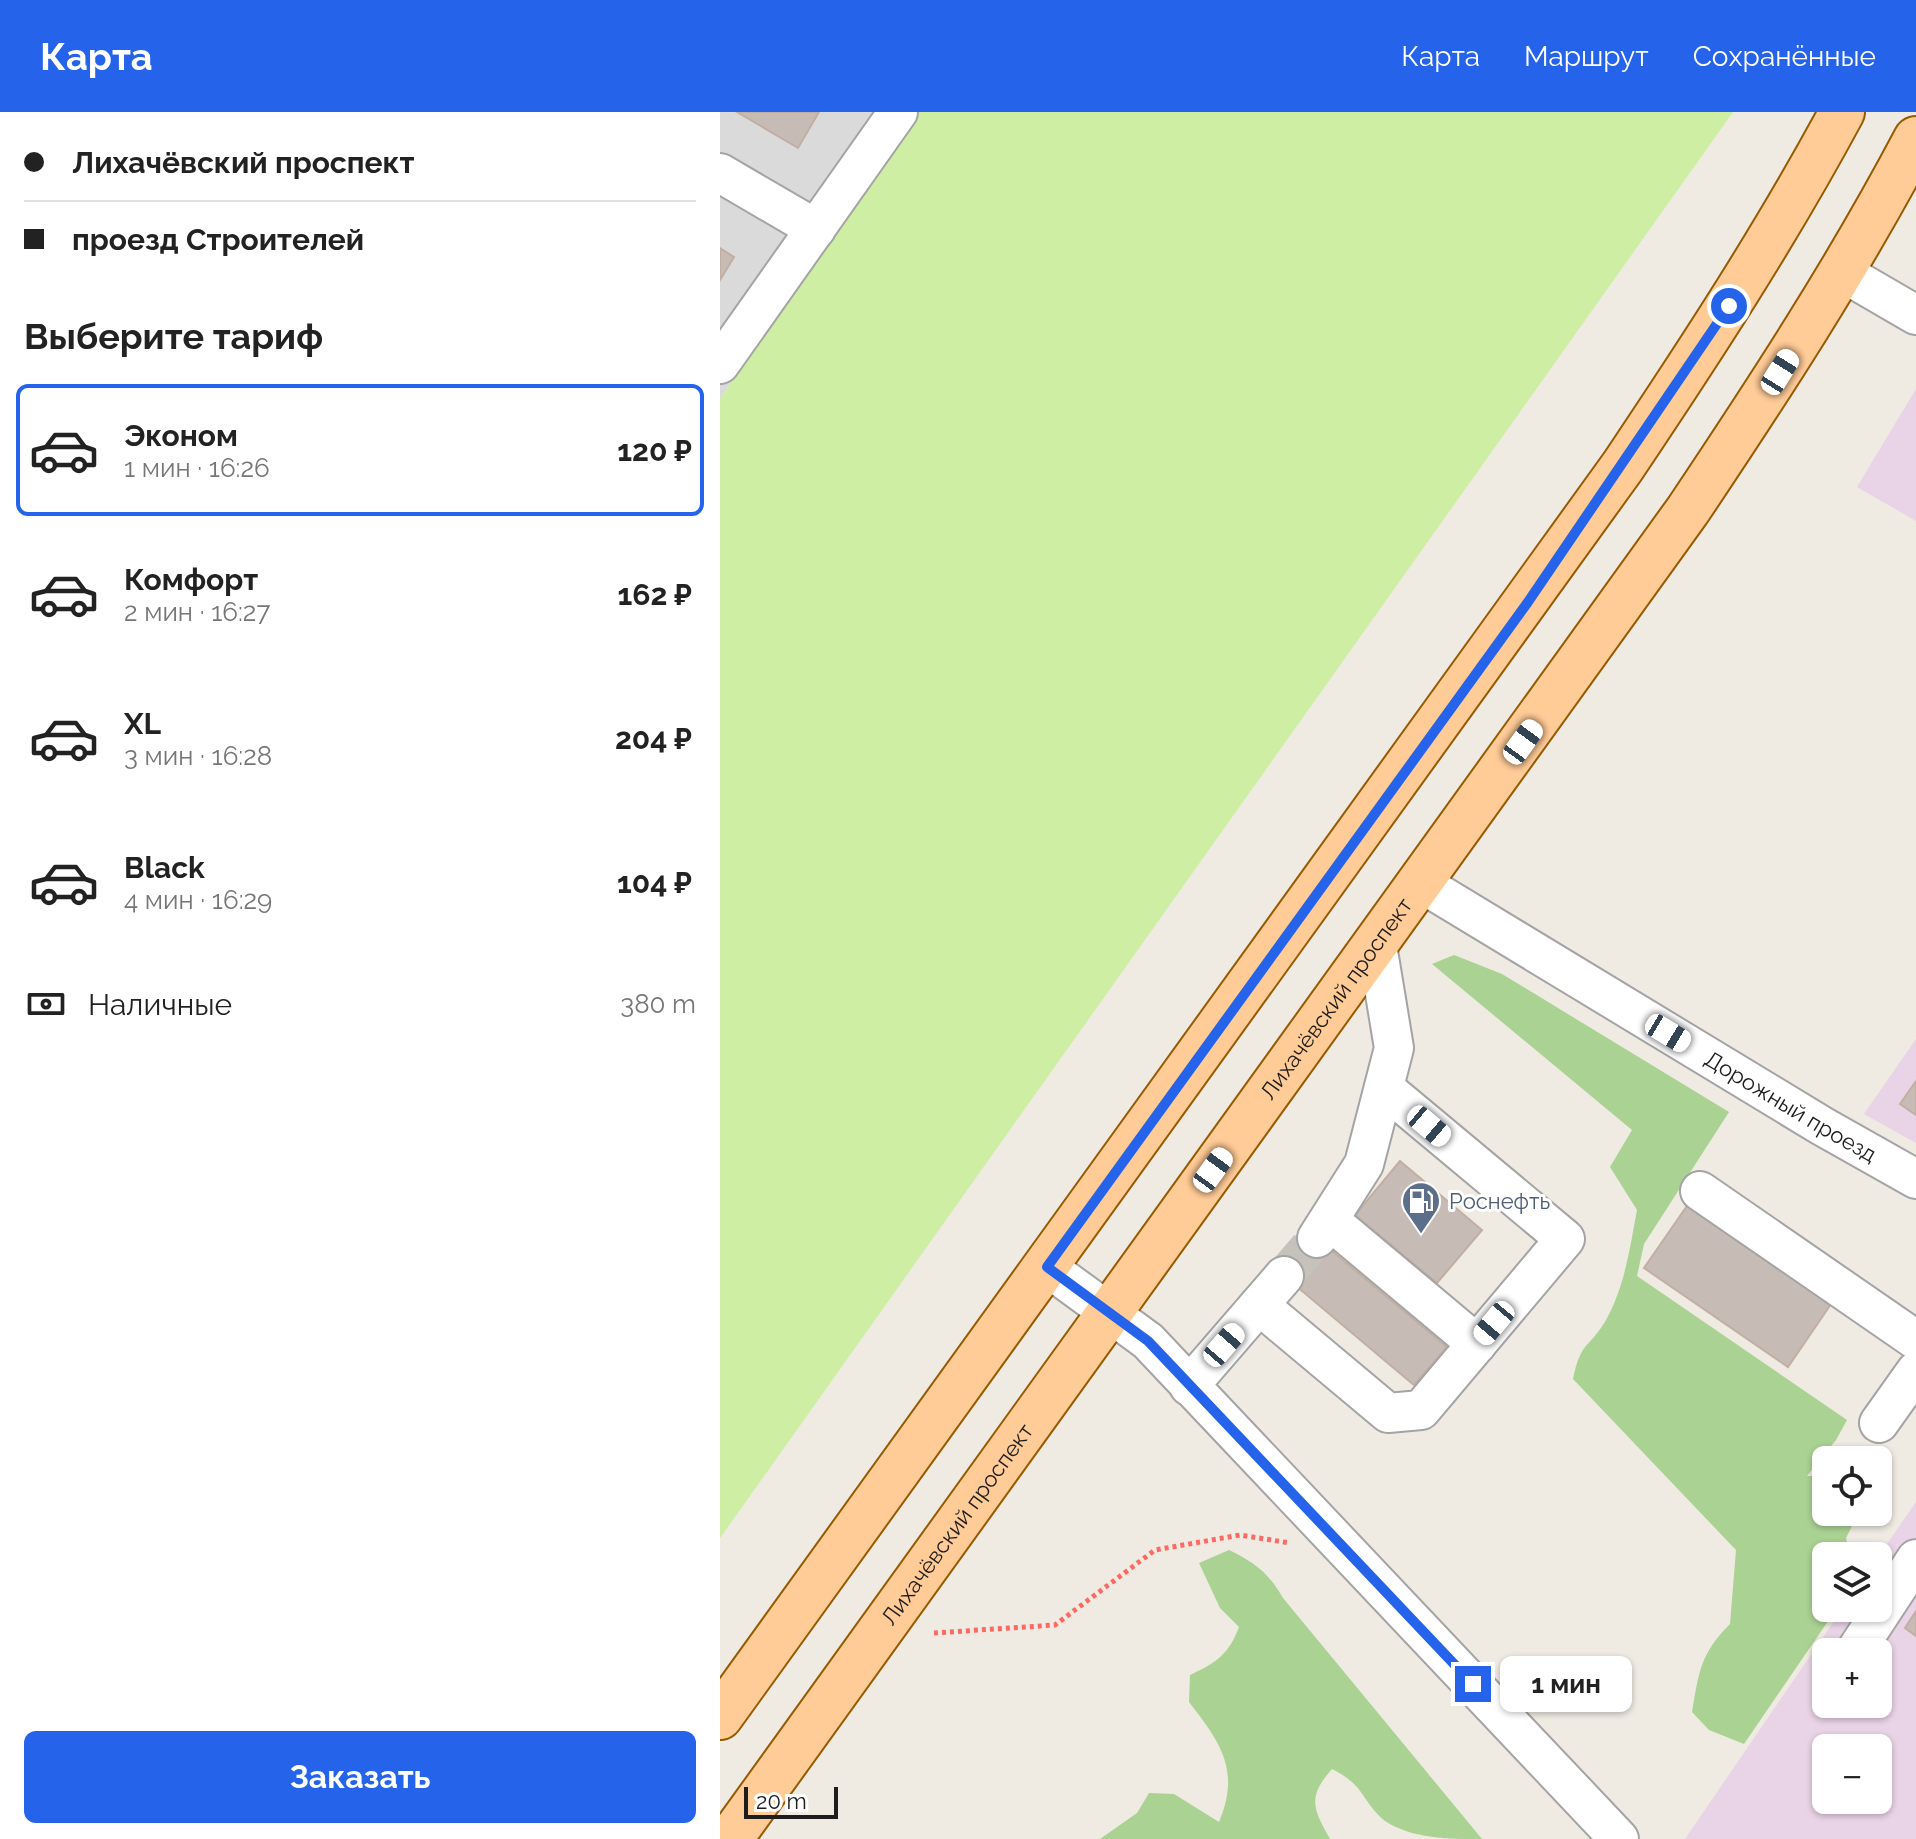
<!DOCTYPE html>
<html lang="ru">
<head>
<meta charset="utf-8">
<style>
	body { margin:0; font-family:Raleway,sans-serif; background:#f6f6f6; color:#222; height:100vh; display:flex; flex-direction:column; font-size:30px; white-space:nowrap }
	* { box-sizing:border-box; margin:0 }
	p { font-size:26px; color:#767676 }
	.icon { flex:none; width:44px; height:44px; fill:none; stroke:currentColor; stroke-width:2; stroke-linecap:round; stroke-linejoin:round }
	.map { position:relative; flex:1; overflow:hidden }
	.side { display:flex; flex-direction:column; background:#fff; width:720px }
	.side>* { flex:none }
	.banner { display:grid; align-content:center; height:176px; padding:0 24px; background:#fff }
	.buttons { position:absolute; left:1092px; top:1334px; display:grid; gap:16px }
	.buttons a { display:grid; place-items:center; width:80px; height:80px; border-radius:12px; background:#fff; box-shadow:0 2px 6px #0004; font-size:40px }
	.scale { position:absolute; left:24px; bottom:20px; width:94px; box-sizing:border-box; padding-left:8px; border:4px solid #1d1d1d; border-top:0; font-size:22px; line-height:28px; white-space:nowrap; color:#1d1d1d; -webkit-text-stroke:6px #fff; paint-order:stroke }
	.end { position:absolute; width:36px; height:36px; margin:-18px; border:10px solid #2563eb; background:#fff; box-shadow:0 0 0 4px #fff }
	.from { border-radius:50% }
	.bubble { position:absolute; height:56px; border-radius:12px; background:#fff; box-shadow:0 2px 6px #0004; font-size:26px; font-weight:700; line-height:56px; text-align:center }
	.car { position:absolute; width:24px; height:48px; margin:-24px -12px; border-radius:10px; box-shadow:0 0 6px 2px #0007; background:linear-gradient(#fff 24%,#345 0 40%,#fff 0 76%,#345 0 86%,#fff 0) }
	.banner b { display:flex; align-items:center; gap:28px; height:76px; font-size:30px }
	.banner b+b { border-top:2px solid #e0e0e0 }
	.banner i { width:20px; height:20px; background:#222 }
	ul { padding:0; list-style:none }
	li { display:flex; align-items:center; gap:24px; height:132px; margin:0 16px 12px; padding:0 8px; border:4px solid transparent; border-radius:12px }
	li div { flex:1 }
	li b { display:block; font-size:30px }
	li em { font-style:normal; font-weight:700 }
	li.active { border-color:#2563eb }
	li>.icon { width:72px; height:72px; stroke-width:1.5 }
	h2 { padding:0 24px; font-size:36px; line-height:96px }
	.pay { display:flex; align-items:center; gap:20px; height:88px; padding:0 24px; font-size:30px }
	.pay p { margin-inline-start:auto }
	.button { display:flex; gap:16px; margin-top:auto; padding:16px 24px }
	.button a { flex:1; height:92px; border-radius:12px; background:#2563eb; color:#fff; font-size:32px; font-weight:700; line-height:92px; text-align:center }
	header { display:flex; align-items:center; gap:48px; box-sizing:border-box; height:112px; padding:0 40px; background:#2563eb; color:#fff }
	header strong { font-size:38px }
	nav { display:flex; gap:44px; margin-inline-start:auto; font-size:28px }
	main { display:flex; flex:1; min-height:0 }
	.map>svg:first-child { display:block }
	.residential { fill:#dbdada }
	.industrial { fill:#e9d3e6; fill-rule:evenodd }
	.grass { fill:#cdeea3 }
	.forest { fill:#aad293 }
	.building { fill:#c7bbb5; stroke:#c2afa3; stroke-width:2 }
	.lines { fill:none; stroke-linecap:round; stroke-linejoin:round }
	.minor-tunnel { stroke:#c5c1bb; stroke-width:38; stroke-dasharray:38 19; stroke-linecap:butt }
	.minor-casing { stroke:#a4a4a4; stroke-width:42 }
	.major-casing { stroke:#965a00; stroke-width:48 }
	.path { stroke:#ff6963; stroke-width:5; stroke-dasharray:4 4; stroke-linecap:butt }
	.minor { stroke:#fff; stroke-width:38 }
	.major { stroke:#ffcb97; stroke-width:44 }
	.route { stroke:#2563eb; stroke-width:10 }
	.labels { text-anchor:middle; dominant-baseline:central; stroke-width:6; stroke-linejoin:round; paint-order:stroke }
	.street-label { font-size:22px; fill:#1d1d1d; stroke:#fff }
	.service-label { font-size:22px; fill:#4e5e75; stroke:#fff; text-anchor:start }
</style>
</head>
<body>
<header>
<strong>Карта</strong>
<nav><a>Карта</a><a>Маршрут</a><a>Сохранённые</a></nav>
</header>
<main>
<section class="side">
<div class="banner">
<b><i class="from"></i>Лихачёвский проспект</b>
<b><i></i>проезд Строителей</b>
</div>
<h2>Выберите тариф</h2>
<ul>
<li class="active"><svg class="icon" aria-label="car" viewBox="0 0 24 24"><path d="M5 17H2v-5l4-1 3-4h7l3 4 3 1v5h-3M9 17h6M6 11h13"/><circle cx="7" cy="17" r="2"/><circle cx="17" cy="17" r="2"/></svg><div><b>Эконом</b><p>1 мин · 16:26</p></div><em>120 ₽</em></li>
<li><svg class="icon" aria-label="car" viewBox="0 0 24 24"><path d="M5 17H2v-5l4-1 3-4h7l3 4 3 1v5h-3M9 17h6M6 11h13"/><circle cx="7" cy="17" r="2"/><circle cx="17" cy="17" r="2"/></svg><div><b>Комфорт</b><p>2 мин · 16:27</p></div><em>162 ₽</em></li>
<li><svg class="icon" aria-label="car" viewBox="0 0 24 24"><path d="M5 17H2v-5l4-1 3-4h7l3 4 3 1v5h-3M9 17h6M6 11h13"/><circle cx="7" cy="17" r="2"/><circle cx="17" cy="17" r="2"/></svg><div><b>XL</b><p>3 мин · 16:28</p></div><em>204 ₽</em></li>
<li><svg class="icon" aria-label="car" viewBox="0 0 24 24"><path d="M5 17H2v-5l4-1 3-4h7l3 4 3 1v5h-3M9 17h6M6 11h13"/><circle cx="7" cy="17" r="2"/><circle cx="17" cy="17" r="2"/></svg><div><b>Black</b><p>4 мин · 16:29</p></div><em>104 ₽</em></li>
</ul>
<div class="pay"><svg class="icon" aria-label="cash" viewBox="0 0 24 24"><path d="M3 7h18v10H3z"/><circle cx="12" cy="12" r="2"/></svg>Наличные<p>380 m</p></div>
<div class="button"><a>Заказать</a></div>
</section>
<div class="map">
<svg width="1196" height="1727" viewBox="0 0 1196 1727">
	<rect width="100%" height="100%" fill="#efeae2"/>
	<path class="residential" d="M0 0H187L0 287Z"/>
	<g class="industrial">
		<path d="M1196 277V409L1137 375Z"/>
		<path d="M1196 927V1031L1144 1002Z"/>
		<path d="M1196 1390V1727H965L1123 1496H1158V1445ZM1106 1540H1158V1592H1106ZM1106 1636H1158V1688H1106Z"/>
	</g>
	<path class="grass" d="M187 0H1013L0 1426V287Z"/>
	<g class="forest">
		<path d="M734 843 782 862 1009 1000 924 1132 917 1164 1127 1308 1116 1328 1087 1364H1106V1400H1139L1126 1426 1130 1444H1106V1496H1117L1024 1632 989 1618 972 1600C979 1560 980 1542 1010 1512L1016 1438 853 1267C861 1228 869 1237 886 1208 905 1174 910 1135 917 1098L890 1055 912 1018 712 852Z"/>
		<path d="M509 1438C534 1450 549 1461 563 1486L762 1727C728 1727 693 1727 665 1709 641 1689 646 1674 612 1657 587 1685 593 1697 610 1727H380L417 1701 429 1681 454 1682 499 1710C521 1658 500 1630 469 1590L470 1563C496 1551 509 1542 519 1515L500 1496 479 1451Z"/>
	</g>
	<g class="building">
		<path d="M17 0H99L78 36Z"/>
		<path d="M0 136 14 145 0 168Z"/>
		<path d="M1196 969V1003L1180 992Z"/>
		<path d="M680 1049 762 1118 717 1171 635 1103Z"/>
		<path d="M967 1094 1111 1192 1068 1255 924 1156Z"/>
		<path d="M589 1120 727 1235 694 1273 557 1158Z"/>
		<path d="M1196 1499V1524L1185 1516Z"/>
	</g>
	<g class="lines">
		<path class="minor-tunnel" d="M564 1164 597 1126"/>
		<defs>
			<g id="minor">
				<path d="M0 61 96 117"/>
				<path d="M1122 160 1196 203"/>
				<path d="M0 252 178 0"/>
				<path id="s1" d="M701 771 1102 1014 1196 1067"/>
				<path d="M980 1079 1196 1228"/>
				<path d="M609 1108 757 1232"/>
				<path d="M597 1126 644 1052 674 936 657 833"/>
				<path d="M327 1155 428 1229 899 1727"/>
				<path d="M539 1193 668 1301 701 1298 845 1127 664 976"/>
				<path d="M469 1274 564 1164"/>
				<path d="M1159 1311 1196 1259"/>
				<path d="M1135 1540 1196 1447"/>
			</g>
			<g id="major">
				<path d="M0 1605 903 354C980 239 1056 123 1122 0"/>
				<path id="s2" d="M10 1727 968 398C1049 277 1128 156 1196 27"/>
			</g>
		</defs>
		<use href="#minor" class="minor-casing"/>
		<use href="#major" class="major-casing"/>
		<path class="path" d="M214 1521 335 1513 435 1438 520 1423 570 1431"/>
		<use href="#minor" class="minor"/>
		<use href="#major" class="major"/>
	</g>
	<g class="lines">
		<path class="route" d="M753 1572 428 1229 327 1155 808 490 1009 194"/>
	</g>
	<defs>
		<symbol id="fuel-pin" viewBox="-11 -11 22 30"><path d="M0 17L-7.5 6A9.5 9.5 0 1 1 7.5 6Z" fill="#5c6f8a" stroke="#fff"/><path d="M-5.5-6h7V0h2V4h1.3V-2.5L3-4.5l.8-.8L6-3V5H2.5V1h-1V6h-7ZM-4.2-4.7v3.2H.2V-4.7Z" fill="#fff"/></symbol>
	</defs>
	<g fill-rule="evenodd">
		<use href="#fuel-pin" x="679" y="1067" width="44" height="60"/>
	</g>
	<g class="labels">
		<g class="street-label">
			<text stroke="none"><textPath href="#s2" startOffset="1036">Лихачёвский проспект</textPath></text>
			<text stroke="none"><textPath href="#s1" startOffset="432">Дорожный проезд</textPath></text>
			<text stroke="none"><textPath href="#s2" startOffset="388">Лихачёвский проспект</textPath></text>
		</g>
		<g class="service-label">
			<text x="729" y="1089">Роснефть</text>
		</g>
	</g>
</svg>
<div class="buttons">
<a><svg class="icon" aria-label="locate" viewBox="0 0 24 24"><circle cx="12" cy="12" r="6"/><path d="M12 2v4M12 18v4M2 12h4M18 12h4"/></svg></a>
<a><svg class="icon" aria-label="layers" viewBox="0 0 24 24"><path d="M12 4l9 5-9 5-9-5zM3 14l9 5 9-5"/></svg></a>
<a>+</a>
<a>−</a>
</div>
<div class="scale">20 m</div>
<i class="end from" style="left:1009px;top:194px"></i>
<i class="end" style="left:753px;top:1572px"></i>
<div class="bubble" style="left:780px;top:1544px;width:132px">1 мин</div>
<i class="car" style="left:1060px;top:260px;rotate:32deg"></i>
<i class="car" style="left:803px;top:630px;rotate:36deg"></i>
<i class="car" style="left:948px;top:921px;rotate:121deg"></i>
<i class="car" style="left:709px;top:1014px;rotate:130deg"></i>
<i class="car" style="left:493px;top:1058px;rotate:36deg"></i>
<i class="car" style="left:774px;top:1211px;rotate:220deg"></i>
<i class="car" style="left:504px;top:1233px;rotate:41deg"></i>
</div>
</main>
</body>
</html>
